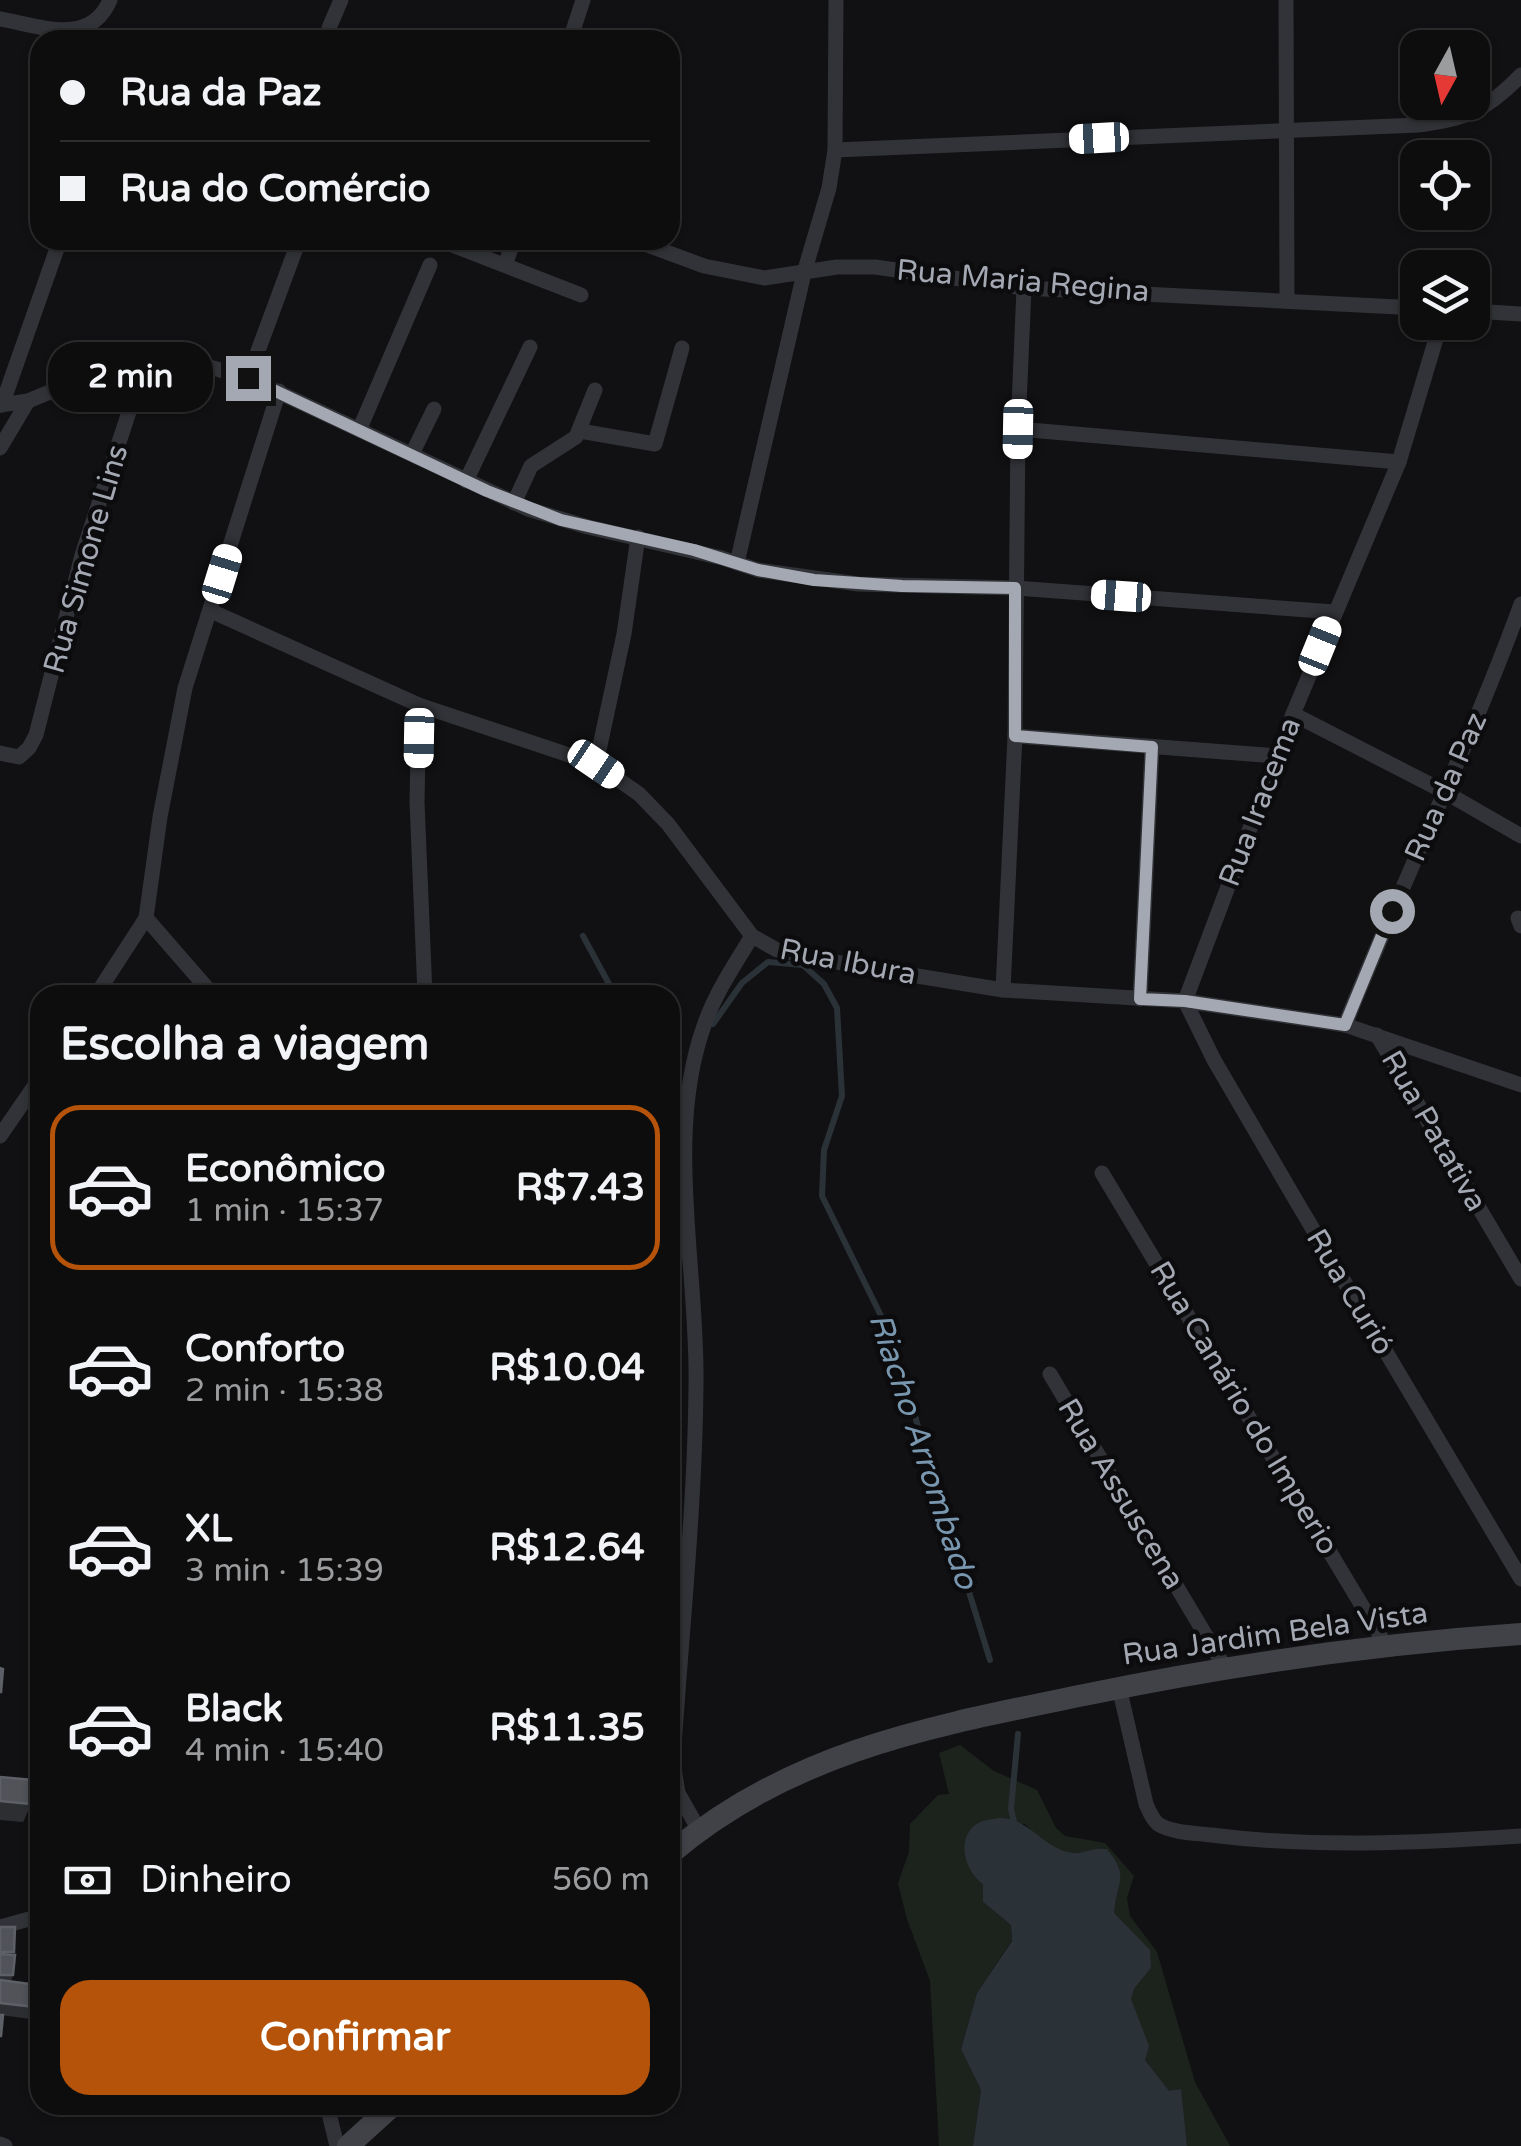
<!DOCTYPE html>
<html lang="pt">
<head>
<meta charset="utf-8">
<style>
	body { margin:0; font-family:"Varela Round",sans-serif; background:#161617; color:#f1f3f6; height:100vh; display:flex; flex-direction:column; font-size:38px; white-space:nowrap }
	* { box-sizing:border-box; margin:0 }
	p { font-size:32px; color:#9a9c9e }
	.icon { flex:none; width:55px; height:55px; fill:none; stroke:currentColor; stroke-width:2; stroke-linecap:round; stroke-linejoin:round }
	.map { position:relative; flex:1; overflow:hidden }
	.panel { position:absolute; left:30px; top:985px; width:650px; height:1130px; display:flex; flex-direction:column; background:#0d0d0e; border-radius:30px; box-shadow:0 2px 8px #0004,0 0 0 2px #2d2d2e }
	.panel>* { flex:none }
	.top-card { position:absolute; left:30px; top:30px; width:650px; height:220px; border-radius:30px; box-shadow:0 2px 8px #0004,0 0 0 2px #2d2d2e; display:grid; align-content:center; height:220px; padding:0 30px; background:#0d0d0e }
	.needle { width:65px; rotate:188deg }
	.controls { position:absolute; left:1400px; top:30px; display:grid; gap:20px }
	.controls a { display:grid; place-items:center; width:90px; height:90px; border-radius:20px; background:#0d0d0e; box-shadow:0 2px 8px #0004,0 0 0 2px #2d2d2e; font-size:50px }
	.end { position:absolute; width:45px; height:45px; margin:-22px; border:12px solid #a3a8b3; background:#111; box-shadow:0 0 0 5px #111 }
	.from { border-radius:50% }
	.bubble { position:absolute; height:70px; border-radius:30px; background:#0d0d0e; box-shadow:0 2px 8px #0004,0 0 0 2px #2d2d2e; font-size:32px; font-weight:700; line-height:70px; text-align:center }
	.car { position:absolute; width:30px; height:60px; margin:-30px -15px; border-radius:12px; box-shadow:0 0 8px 2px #0007; background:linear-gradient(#fff 24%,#345 0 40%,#fff 0 76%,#345 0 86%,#fff 0) }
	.top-card b { display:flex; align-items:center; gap:35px; height:95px; font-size:38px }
	.top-card b+b { border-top:2px solid #2d2d2e }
	.top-card i { width:25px; height:25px; background:#f1f3f6 }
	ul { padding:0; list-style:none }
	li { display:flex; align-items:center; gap:30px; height:165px; margin:0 20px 15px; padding:0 10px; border:5px solid transparent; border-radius:30px }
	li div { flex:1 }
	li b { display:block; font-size:38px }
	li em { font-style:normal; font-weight:700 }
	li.selected { border-color:#b45309 }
	li>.icon { width:90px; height:90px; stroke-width:1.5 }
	h2 { padding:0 30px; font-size:45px; line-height:120px }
	.pay { display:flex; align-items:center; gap:25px; height:110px; padding:0 30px; font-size:38px }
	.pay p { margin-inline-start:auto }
	.action { display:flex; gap:20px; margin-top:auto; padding:20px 30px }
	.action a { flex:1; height:115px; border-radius:30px; background:#b45309; color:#fff; font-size:40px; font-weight:700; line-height:115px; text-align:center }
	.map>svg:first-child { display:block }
	.green { fill:#1c231d }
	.water { fill:#2a3238 }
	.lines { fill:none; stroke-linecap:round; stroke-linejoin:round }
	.stream { stroke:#2a3238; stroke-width:6 }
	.street { stroke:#323338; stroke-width:15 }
	.secondary { stroke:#404248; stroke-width:22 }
	.wall { fill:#47484e }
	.shaded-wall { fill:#2d2e32 }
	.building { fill:#515359; stroke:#5e6067; stroke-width:2.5 }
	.route { stroke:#a3a8b3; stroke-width:12 }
	.labels { text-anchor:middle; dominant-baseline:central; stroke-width:9; stroke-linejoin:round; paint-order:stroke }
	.street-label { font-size:30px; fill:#a3a8b3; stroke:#0c0c0e }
	.water-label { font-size:32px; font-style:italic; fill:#7996af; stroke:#0c0c0e }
</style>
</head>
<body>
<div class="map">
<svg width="1521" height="2146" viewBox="0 0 1521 2146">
	<rect width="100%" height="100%" fill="#111113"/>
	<path class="green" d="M960 1745 994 1771 1037 1790 1056 1828 1065 1836 1105 1843 1134 1876 1127 1898 1130 1916 1157 1952 1195 2082 1230 2146H1187L1180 2089 1169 2092 1145 2060 1131 1999 1134 1989 1151 1968 1123 1922 1113 1913C1116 1882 1131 1878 1107 1849 1093 1847 1087 1853 1074 1853 1055 1852 1036 1836 1024 1823L983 1884V1902L1011 1925 1012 1940 977 1993 961 2048 981 2090 973 2146H939L930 1981 907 1919 898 1883 909 1852 910 1824 938 1795 949 1794 939 1753Z"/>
	<path class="water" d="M998 1818C1028 1817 1040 1845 1068 1852 1083 1856 1091 1846 1107 1849 1131 1878 1116 1881 1114 1913L1150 1950 1151 1968 1134 1989 1131 1999 1149 2046 1145 2060 1169 2091 1181 2089 1187 2146H973L981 2090 961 2049 977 1993 1012 1941 1011 1925 983 1902V1884C966 1872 956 1842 974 1826 981 1820 990 1820 998 1818Z"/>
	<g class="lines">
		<g class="stream">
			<path d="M583 936 615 995"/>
			<path d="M670 1022 673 1021"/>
			<path d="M713 1024 742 983 768 962 803 965 824 984 837 1008 842 1096 824 1150 822 1196 889 1332 990 1660"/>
			<path d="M1014 1822 1011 1809 1018 1734"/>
		</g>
		<g class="street">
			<path d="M1286 0 1287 301"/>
			<path d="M0 19C40 26 90 47 110 0"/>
			<path d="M329 40V28L341 0"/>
			<path d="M570 40 583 0"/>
			<path d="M835 150 1418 125C1467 119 1487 110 1521 75"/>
			<path d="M634 240 704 266 764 278 837 267H875L1024 288 1418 308"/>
			<path d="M442 241 581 295"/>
			<path d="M505 265 514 240"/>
			<path d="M1472 311 1521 314"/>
			<path d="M1441 322 1399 462 1293 714 1185 1001 1214 1060 1298 1204 1521 1579"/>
			<path d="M248 378 299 240"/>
			<path d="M0 405 28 401 132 358 164 354 248 378 528 509 588 527 722 558 758 570 858 584 1015 588 1334 612"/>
			<path d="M2 405 60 240"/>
			<path d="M360 428 430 265"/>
			<path d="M1018 429 1399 462"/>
			<path d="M580 431 655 444 682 348"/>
			<path d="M0 448 28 401"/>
			<path d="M412 454 434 409"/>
			<path d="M466 481 530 347"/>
			<path d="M514 503 531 466 576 437 595 390"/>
			<path d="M737 563 804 273 829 188 835 150 836 0"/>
			<path d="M211 611 419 705 596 764 639 794 668 824 752 936 777 950 856 966 1003 990 1185 1001 1345 1025 1521 1085"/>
			<path d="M419 705 417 802 425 995"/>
			<path d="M1293 714 1443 791 1521 836"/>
			<path d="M1015 736 1277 756"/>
			<path d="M0 753 19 757 29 748 36 735 82 555 148 354"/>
			<path d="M596 764 624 634 638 537"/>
			<path d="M146 918 213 995"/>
			<path d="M1518 918 1521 926"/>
			<path d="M1003 990 1015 736 1018 429 1024 288"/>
			<path d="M96 995 146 918 160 817 185 688 279 391"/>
			<path d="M1140 999 1152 747"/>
			<path d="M1345 1025C1401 884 1469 747 1521 604"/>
			<path d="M1377 1035 1521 1279"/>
			<path d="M0 1136 40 1078"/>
			<path d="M1102 1173 1385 1644"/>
			<path d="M1050 1374 1224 1666"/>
			<path d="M1119 1687 1146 1804C1149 1811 1152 1819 1158 1824 1172 1833 1196 1833 1211 1835 1314 1848 1418 1843 1521 1836"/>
			<path d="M699 1830 678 1793 673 1762C681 1636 695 1510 696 1384 698 1269 664 1133 705 1023 716 992 735 964 752 936"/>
			<path d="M0 1927 40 1916"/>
			<path d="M327 2105 337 2146"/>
			<path d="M0 2144 5 2146"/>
		</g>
		<g class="secondary">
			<path d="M670 1854C791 1751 933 1726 1084 1695 1229 1665 1373 1644 1521 1634"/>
			<path d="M348 2146 393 2105"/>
		</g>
	</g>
	<path class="wall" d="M31 1777H40V1892H29V1820L28 1810 23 1822Z"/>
	<g class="shaded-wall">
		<path d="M0 1801 30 1804 23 1822 0 1820Z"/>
		<path d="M35 1874H40V1892H29Z"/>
		<path d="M0 1975H13L9 1988 0 1987Z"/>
		<path d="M0 2003 36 2007 31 2019 0 2015Z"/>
	</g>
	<g class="building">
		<path d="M0 1668 3 1669 1 1692H0Z"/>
		<path d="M0 1777 32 1780 30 1804 0 1801Z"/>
		<path d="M31 1777H40V1804H35L32 1808Z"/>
		<rect x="35" y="1804" width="5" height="70"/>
		<path d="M0 1927H15L14 1952H0Z"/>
		<path d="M0 1954 15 1955 13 1975H0Z"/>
		<path d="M0 1980 38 1985 36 2007 0 2003Z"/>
		<path d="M0 2015H3L1 2036H0Z"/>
	</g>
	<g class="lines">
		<path class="route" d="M248 378 487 491 561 520 694 550 758 570 814 580 902 586 1015 588V736L1152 747 1140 999 1185 1001 1345 1025 1392 911"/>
	</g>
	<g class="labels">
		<g class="street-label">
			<text transform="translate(1023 281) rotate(5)">Rua Maria Regina</text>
			<text transform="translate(86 559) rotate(-74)">Rua Simone Lins</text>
			<text transform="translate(1446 787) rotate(-66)">Rua da Paz</text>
			<text transform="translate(1260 802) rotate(-69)">Rua Iracema</text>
			<text transform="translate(848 962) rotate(11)">Rua Ibura</text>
			<text transform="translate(1434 1131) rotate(60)">Rua Patativa</text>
			<text transform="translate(1350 1292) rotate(59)">Rua Curió</text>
			<text transform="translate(1244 1408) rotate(59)">Rua Canário do Imperio</text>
			<text transform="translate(1121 1494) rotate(59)">Rua Assuscena</text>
			<text transform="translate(1275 1634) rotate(-8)">Rua Jardim Bela Vista</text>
		</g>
		<g class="water-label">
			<text transform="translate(923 1451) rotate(72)">Riacho Arrombado</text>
		</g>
	</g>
</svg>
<div class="controls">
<a><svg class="needle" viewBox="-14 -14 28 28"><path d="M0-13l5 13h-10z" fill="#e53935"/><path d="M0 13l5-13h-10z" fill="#9a9c9e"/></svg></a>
<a><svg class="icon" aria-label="locate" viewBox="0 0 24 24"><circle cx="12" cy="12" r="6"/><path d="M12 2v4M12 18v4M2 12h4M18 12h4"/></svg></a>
<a><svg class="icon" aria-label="layers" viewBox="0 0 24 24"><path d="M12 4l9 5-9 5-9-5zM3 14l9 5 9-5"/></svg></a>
</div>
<i class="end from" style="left:1392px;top:911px"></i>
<i class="end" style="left:248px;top:378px"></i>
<div class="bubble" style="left:48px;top:342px;width:165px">2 min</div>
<i class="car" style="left:1099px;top:138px;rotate:267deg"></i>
<i class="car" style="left:1018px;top:429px;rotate:181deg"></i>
<i class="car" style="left:222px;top:574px;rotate:17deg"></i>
<i class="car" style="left:1121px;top:596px;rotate:274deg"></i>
<i class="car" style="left:1320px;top:646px;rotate:22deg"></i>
<i class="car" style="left:419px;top:738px;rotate:181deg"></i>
<i class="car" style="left:596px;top:764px;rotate:124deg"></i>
<div class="top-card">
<b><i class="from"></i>Rua da Paz</b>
<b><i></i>Rua do Comércio</b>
</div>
<section class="panel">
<h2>Escolha a viagem</h2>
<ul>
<li class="selected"><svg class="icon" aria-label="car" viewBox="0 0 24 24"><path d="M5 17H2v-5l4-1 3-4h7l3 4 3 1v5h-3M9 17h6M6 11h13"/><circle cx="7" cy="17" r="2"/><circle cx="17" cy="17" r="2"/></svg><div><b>Econômico</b><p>1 min · 15:37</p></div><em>R$7.43</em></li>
<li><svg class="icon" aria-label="car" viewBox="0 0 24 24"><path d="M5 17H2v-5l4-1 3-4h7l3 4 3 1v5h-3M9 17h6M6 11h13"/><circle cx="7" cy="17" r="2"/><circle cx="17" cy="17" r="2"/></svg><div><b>Conforto</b><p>2 min · 15:38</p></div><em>R$10.04</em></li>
<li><svg class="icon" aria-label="car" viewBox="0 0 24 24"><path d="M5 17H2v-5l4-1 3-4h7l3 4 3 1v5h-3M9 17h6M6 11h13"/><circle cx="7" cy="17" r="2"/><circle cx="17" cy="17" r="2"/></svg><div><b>XL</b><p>3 min · 15:39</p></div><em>R$12.64</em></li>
<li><svg class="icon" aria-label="car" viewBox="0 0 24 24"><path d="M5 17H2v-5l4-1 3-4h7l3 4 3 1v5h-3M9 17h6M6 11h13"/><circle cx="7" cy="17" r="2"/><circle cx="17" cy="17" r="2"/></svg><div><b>Black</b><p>4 min · 15:40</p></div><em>R$11.35</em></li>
</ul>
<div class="pay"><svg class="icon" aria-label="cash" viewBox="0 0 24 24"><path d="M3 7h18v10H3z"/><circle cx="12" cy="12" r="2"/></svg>Dinheiro<p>560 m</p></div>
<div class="action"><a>Confirmar</a></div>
</section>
</div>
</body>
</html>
